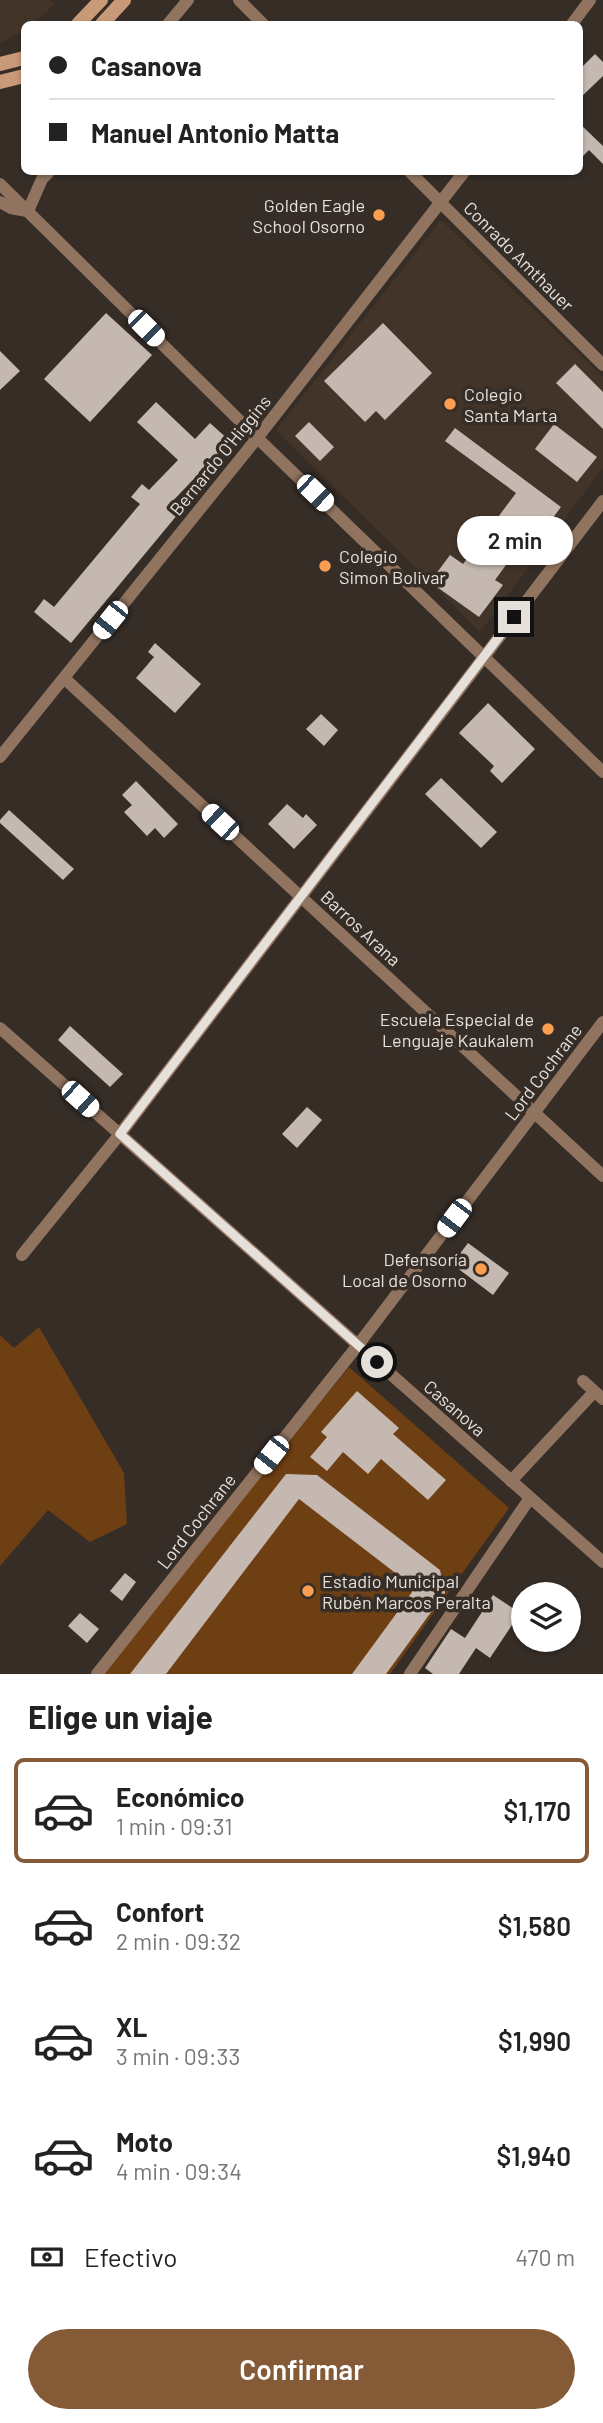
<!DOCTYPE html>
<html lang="es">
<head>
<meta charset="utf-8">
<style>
	body { margin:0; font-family:Barlow,sans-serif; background:#f2f2f2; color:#222; height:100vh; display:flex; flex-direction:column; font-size:26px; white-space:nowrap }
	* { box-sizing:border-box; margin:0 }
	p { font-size:23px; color:#767676 }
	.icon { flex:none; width:38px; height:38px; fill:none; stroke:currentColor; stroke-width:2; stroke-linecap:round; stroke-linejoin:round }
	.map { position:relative; height:1674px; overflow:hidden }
	.panel { display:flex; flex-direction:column; background:#fff; flex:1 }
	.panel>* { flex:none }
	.banner { position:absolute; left:21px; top:21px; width:562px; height:154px; border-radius:10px; box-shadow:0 2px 5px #0004; display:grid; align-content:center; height:154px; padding:0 28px; background:#fff }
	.controls { position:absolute; left:511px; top:1582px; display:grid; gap:14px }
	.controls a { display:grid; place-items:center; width:70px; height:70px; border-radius:50%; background:#fff; box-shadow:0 2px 5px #0004; font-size:35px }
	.end { position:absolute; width:32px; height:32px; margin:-16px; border:9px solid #e6e0db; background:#111; box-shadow:0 0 0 4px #111 }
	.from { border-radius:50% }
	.bubble { position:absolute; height:49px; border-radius:24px; background:#fff; box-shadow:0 2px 5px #0004; font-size:23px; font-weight:600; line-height:49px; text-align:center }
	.car { position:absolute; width:21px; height:42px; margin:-21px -10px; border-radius:9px; box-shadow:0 0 5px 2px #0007; background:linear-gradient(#fff 24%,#345 0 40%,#fff 0 76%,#345 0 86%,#fff 0) }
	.banner b { display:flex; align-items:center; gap:24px; height:66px; font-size:26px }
	.banner b+b { border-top:2px solid #e0e0e0 }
	.banner i { width:18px; height:18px; background:#222 }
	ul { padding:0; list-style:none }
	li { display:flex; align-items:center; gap:21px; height:105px; margin:0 14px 10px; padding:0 14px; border:4px solid transparent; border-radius:10px }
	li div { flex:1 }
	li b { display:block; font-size:26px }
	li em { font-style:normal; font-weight:600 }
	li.on { border-color:#845a37 }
	li>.icon { width:63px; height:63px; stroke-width:1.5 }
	h2 { padding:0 28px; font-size:32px; line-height:84px }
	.pay { display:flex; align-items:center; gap:18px; height:77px; padding:0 28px; font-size:26px }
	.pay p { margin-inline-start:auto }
	.button { display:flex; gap:14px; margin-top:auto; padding:14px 28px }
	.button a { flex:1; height:80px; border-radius:42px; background:#845a37; color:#fff; font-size:28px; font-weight:600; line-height:80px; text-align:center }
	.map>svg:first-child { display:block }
	.built { fill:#423429 }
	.green { fill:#6f3f14 }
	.building { fill:#c4b8b0 }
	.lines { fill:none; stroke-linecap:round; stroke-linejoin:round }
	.minor { stroke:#91745f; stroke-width:12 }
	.secondary { stroke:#c89a78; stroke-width:14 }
	.route { stroke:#e6e0db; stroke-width:9 }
	.poi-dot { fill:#fb9e51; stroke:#362d27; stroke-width:2.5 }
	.labels { text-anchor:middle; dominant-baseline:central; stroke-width:7; stroke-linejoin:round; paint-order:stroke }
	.poi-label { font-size:18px; fill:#e6e0db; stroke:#362d27; text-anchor:end }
	.street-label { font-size:18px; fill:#e6e0db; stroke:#362d27 }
</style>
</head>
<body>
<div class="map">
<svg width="603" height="1674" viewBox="0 0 603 1674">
	<rect width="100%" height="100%" fill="#362d27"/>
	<g class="built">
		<path d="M0 0H50L55 4 33 24H24V31L0 43Z"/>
		<path d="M441 220 603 377V468L480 632 276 430Z"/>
	</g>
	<g class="green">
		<path d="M39 1327 124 1473 127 1524 90 1542 48 1510 0 1566V1335L14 1348Z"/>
		<path d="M349 1367 509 1508 390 1674H100Z"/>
	</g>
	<g class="building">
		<path d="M595 54 603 62V76L579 99V70Z"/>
		<path d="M579 123 603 146V164L589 150 579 160Z"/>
		<path d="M106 313 152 355 90 422 44 379Z"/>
		<path d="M383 323 432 373 385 420 376 411 365 422 324 381Z"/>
		<path d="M0 351 20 371 0 390Z"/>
		<path d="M575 364 603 392V429L556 383Z"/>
		<path d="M156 402 195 439 210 423 230 441 168 506 178 514 71 643 34 612 44 599 54 607 140 504 131 497 142 484 149 490 178 460 137 422Z"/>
		<path d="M309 422 334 447 320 461 295 436Z"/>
		<path d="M554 424 597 457 577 482 535 449Z"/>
		<path d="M455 428 561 507 549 523 541 517 495 580 503 585 479 617 430 582 450 555 463 564 516 493 445 441Z"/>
		<path d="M155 643 201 684 175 713 136 678 154 657 148 652Z"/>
		<path d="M488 703 535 749 502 783 490 771 494 766 459 733Z"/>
		<path d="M321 714 338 730 324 746 306 729Z"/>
		<path d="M441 778 497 832 481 848 425 794Z"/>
		<path d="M136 781 178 824 164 838 155 828 147 836 124 812 132 805 122 795Z"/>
		<path d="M287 804 303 818 306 814 317 825 294 849 268 824Z"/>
		<path d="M9 810 74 869 63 880 0 823V820Z"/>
		<path d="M70 1026 123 1074 110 1087 58 1040Z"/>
		<path d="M307 1107 322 1120 297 1148 282 1134Z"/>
		<path d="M468 1243 509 1273 493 1295 452 1264Z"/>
		<path d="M357 1391 399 1428 393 1434 446 1480 428 1500 381 1459 368 1474 343 1452 327 1471 310 1457 327 1437 321 1432Z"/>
		<path d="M286 1474 317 1475 440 1570 445 1593 386 1674H352L415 1588 299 1499 166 1674H130Z"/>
		<path d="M125 1573 136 1582 122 1601 110 1591Z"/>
		<path d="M493 1595 520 1613 490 1658 476 1648 459 1674H433L425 1668 451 1629 465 1638Z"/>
		<path d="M80 1613 99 1629 87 1643 68 1626Z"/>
	</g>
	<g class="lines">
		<g class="minor">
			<path d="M239 0 263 24"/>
			<path d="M168 24 188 0"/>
			<path d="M572 24 590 0"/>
			<path d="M410 172 603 365"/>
			<path d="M0 184 247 428 603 772"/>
			<path d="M0 202 11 208 27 211"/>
			<path d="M28 211 42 179 49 172"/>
			<path d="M64 678 603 1176"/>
			<path d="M0 757 258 437 464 172"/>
			<path d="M0 1028 603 1562"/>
			<path d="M22 1255 120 1134 603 501"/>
			<path d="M583 1381 603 1399"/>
			<path d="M511 1481 594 1392"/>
			<path d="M97 1674 358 1345 603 1022"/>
			<path d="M410 1674 530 1498"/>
		</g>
		<g class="secondary">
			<path d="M78 24 101 0"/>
			<path d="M102 24 124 0"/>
			<path d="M0 64 24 58"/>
			<path d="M0 82 24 76"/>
		</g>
	</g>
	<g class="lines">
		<path class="route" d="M377 1362 120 1134 514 617"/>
	</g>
	<g class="poi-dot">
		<circle cx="379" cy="215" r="7"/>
		<circle cx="450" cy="404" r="7"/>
		<circle cx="325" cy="566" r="7"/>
		<circle cx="548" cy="1029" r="7"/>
		<circle cx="481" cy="1269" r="7"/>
		<circle cx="308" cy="1591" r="7"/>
	</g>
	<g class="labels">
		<g class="poi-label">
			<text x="365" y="205">Golden Eagle<tspan x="365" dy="21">School Osorno</tspan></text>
			<text x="464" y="394" text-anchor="start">Colegio<tspan x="464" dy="21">Santa Marta</tspan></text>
			<text x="339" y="556" text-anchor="start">Colegio<tspan x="339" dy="21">Simon Bolivar</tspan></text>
			<text x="534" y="1019">Escuela Especial de<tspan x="534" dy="21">Lenguaje Kaukalem</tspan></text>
			<text x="467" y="1259">Defensoría<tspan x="467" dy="21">Local de Osorno</tspan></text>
			<text x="322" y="1581" text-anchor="start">Estadio Municipal<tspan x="322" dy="21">Rubén Marcos Peralta</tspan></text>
		</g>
		<g class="street-label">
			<text transform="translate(519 256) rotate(45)">Conrado Amthauer</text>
			<text transform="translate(220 455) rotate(-51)">Bernardo O'Higgins</text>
			<text transform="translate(361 928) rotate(43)">Barros Arana</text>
			<text transform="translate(543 1072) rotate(-53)">Lord Cochrane</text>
			<text transform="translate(455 1408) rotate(41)">Casanova</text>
			<text transform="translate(196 1521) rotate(-52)">Lord Cochrane</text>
		</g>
	</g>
</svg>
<div class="controls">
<a><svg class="icon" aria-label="layers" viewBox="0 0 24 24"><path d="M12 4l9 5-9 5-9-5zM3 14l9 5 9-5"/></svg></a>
</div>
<i class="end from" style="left:377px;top:1362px"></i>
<i class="end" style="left:514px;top:617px"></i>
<div class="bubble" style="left:457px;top:516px;width:116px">2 min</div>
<i class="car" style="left:146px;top:328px;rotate:135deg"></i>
<i class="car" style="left:315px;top:493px;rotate:134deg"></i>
<i class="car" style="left:110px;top:620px;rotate:219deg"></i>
<i class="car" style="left:220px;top:822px;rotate:313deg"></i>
<i class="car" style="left:80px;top:1099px;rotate:132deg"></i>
<i class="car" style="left:454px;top:1218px;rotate:217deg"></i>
<i class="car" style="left:271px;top:1455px;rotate:218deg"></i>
<div class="banner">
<b><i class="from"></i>Casanova</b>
<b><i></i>Manuel Antonio Matta</b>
</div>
</div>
<section class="panel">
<h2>Elige un viaje</h2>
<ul>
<li class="on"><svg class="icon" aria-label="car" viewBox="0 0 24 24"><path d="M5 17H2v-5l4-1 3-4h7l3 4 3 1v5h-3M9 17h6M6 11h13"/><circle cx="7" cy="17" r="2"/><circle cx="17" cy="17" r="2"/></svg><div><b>Económico</b><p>1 min · 09:31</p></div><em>$1,170</em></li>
<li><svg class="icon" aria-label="car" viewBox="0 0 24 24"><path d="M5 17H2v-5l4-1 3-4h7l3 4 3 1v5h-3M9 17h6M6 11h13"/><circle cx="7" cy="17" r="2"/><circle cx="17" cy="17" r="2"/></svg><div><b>Confort</b><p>2 min · 09:32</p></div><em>$1,580</em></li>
<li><svg class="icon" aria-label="car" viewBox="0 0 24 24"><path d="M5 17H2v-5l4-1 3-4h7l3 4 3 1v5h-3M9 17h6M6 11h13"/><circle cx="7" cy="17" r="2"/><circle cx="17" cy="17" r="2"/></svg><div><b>XL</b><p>3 min · 09:33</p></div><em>$1,990</em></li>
<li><svg class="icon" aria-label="car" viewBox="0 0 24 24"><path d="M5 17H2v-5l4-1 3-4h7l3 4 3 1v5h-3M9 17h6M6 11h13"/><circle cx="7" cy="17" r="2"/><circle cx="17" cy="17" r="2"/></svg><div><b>Moto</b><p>4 min · 09:34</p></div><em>$1,940</em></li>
</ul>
<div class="pay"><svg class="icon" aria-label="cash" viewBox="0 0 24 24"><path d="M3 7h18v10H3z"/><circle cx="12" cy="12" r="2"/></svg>Efectivo<p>470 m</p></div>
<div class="button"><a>Confirmar</a></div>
</section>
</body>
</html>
